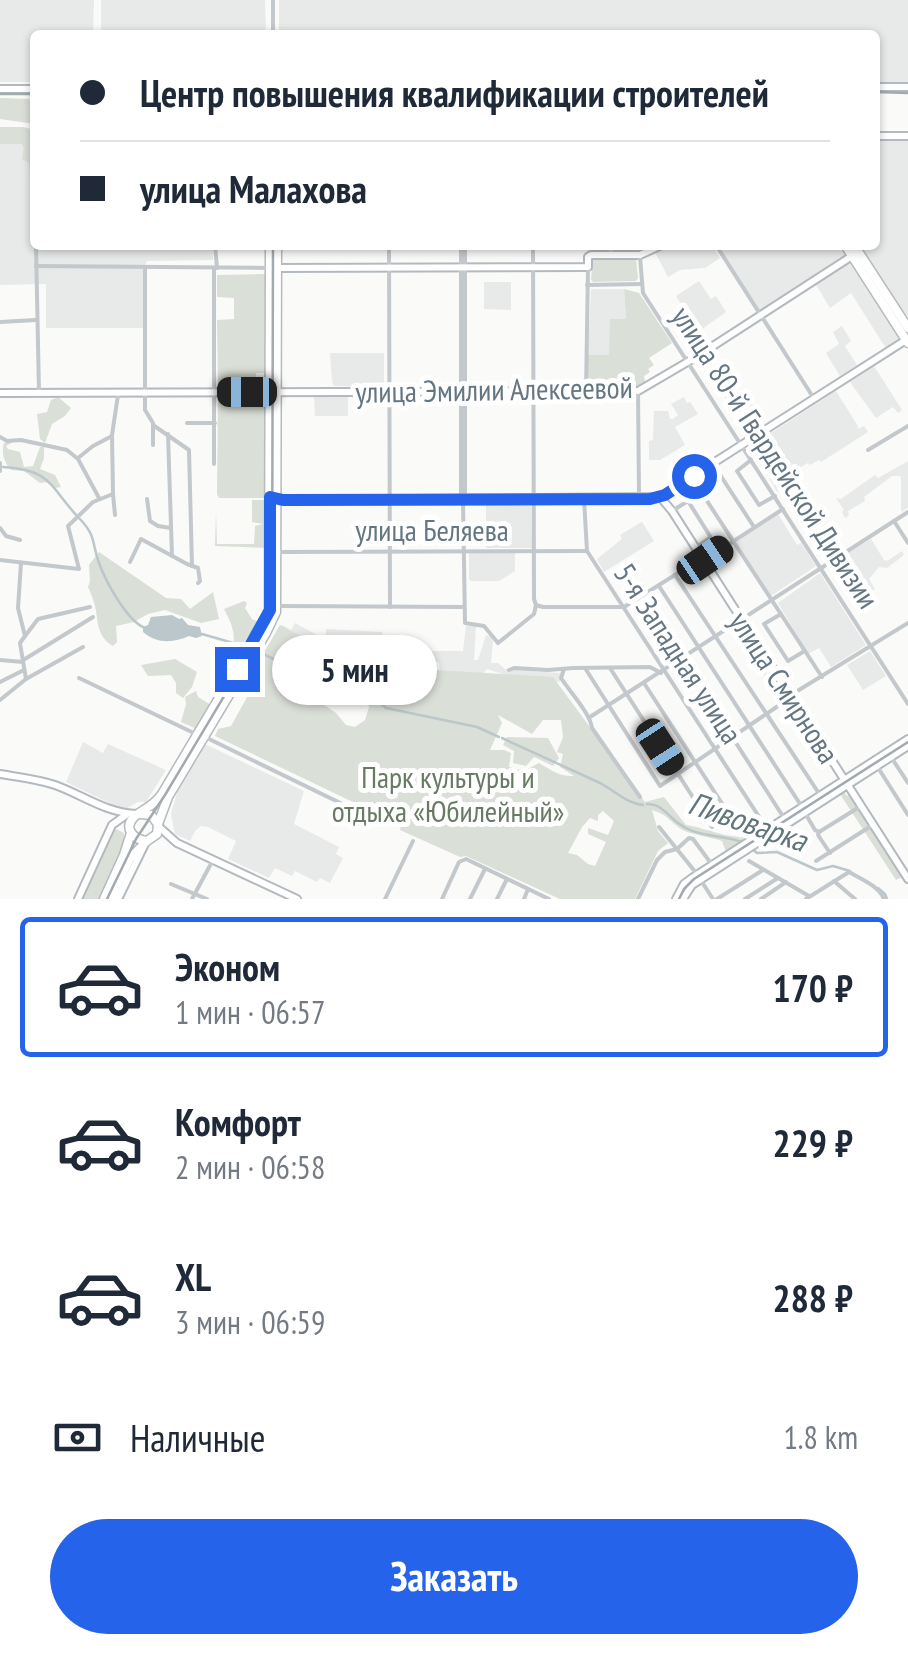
<!DOCTYPE html>
<html lang="ru">
<head>
<meta charset="utf-8">
<style>
	body { margin:0; font-family:"PT Sans Narrow",sans-serif; background:#f6f6f7; color:#1f2937; height:100vh; display:flex; flex-direction:column; font-size:38px; white-space:nowrap }
	* { box-sizing:border-box; margin:0 }
	p { font-size:32px; color:#747a83 }
	.icon { flex:none; width:55px; height:55px; fill:none; stroke:currentColor; stroke-width:2; stroke-linecap:round; stroke-linejoin:round }
	.map { position:relative; height:899px; overflow:hidden }
	.sheet { display:flex; flex-direction:column; background:#fff; flex:1 }
	.sheet>* { flex:none }
	.top-card { position:absolute; left:30px; top:30px; width:850px; height:220px; border-radius:10px; box-shadow:0 2px 8px #0004; display:grid; align-content:center; height:220px; padding:0 50px; background:#fff }
	.end { position:absolute; width:45px; height:45px; margin:-22px; border:12px solid #2563eb; background:#fff; box-shadow:0 0 0 5px #fff }
	.from { border-radius:50% }
	.bubble { position:absolute; height:70px; border-radius:35px; background:#fff; box-shadow:0 2px 8px #0004; font-size:32px; font-weight:600; line-height:70px; text-align:center }
	.car { position:absolute; width:30px; height:60px; margin:-30px -15px; border-radius:12px; box-shadow:0 0 8px 2px #0007; background:linear-gradient(#222 24%,#8ab4d8 0 40%,#222 0 76%,#8ab4d8 0 86%,#222 0) }
	.top-card b { display:flex; align-items:center; gap:35px; height:95px; font-size:38px }
	.top-card b+b { border-top:2px solid #e0e1e3 }
	.top-card i { width:25px; height:25px; background:#1f2937 }
	ul { padding:18px 0 0; list-style:none }
	li { display:flex; align-items:center; gap:30px; height:140px; margin:0 20px 15px; padding:0 30px; border:5px solid transparent; border-radius:10px }
	li div { flex:1 }
	li b { display:block; font-size:38px }
	li em { font-style:normal; font-weight:600 }
	li.on { border-color:#2563eb }
	li>.icon { width:90px; height:90px; stroke-width:1.5 }
	.pay { display:flex; align-items:center; gap:25px; height:110px; padding:0 50px; font-size:38px }
	.pay p { margin-inline-start:auto }
	.primary-button { display:flex; gap:20px; margin-top:auto; padding:20px 50px }
	.primary-button a { flex:1; height:115px; border-radius:60px; background:#2563eb; color:#fff; font-size:40px; font-weight:600; line-height:115px; text-align:center }
	.map>svg:first-child { display:block }
	.built { fill:#e8e9e9 }
	.green { fill:#dadfd7; fill-rule:evenodd }
	.water { fill:#bbc7cb }
	.lines { fill:none; stroke-linecap:round; stroke-linejoin:round }
	.stream { stroke:#bbc7cb; stroke-width:2.5 }
	.secondary-casing { stroke:#b3babf; stroke-width:10 }
	.primary-casing { stroke:#b5babe; stroke-width:11 }
	.street { stroke:#c3c8cc; stroke-width:4 }
	.secondary { stroke:#fff; stroke-width:6 }
	.primary { stroke:#fff; stroke-width:8 }
	.tram { stroke:#a2aab0; stroke-width:2.5 }
	.route { stroke:#2563eb; stroke-width:12 }
	.labels { text-anchor:middle; dominant-baseline:central; stroke-width:10; stroke-linejoin:round; paint-order:stroke }
	.street-label { font-size:30px; fill:#657683; stroke:#fff }
	.park-label { font-size:30px; fill:#687a64; stroke:#fff }
	.water-label { font-size:32px; font-style:italic; fill:#60757c; stroke:#fff }
</style>
</head>
<body>
<div class="map">
<svg width="908" height="899" viewBox="0 0 908 899">
	<rect width="100%" height="100%" fill="#fafaf8"/>
	<g class="built">
		<path d="M0 0H94L93 35H35V82H0Z"/>
		<path d="M101 0H265L266 35H101Z"/>
		<path d="M279 0H908V86H875V35H279Z"/>
		<path d="M875 138H908V315L905 316 859 245H875Z"/>
		<path d="M35 143V245H213V260L147 261 145 265V328H46V284L0 285V144Z"/>
		<path d="M665 245H712L720 258 705 268 680 270 668 277 655 252Z"/>
		<path d="M718 245H839L846 256 760 311Z"/>
		<path d="M851 261 901 339 887 350 851 293 830 308 815 283Z"/>
		<path d="M699 281 711 299 716 296 726 312 698 332 676 296Z"/>
		<path d="M484 282H511V310L484 309Z"/>
		<path d="M591 289H624L626 319 623 320 610 355H588Z"/>
		<path d="M842 326 851 341 845 346 857 365 840 376 826 353 839 344 833 332Z"/>
		<path d="M330 353H384V387L334 386 332 381Z"/>
		<path d="M874 366 902 410 898 413 893 407 876 418 850 382Z"/>
		<path d="M726 375 746 404 751 402 760 416 744 426 715 382Z"/>
		<path d="M836 391 858 426V429L864 426 868 432 821 462 819 460 810 465 808 463 785 476 788 488 777 492 751 446Z"/>
		<path d="M314 396H348V416H315Z"/>
		<path d="M684 397 687 403 690 402 698 414 675 427 685 445 660 460H649V441L653 440 654 411H668L670 419H673L678 415 671 404Z"/>
		<path d="M908 461V508L902 512 901 509V479L900 476H892L864 497 865 501 848 511 849 515 845 518 842 512 844 510 836 498 841 499 875 475 878 478Z"/>
		<path d="M486 504 531 506 532 548H486Z"/>
		<path d="M778 514 797 545 801 543 816 566 771 596 736 542Z"/>
		<path d="M642 522 654 541 604 572 597 559 622 539 620 535Z"/>
		<path d="M871 539 884 560 887 561 902 551 904 555 887 568 879 567 869 579 875 589 859 598 851 587 863 578 848 553Z"/>
		<path d="M469 553H515V571L499 581H471L469 579Z"/>
		<path d="M820 573 866 645 831 667 819 648 808 654 778 603Z"/>
		<path d="M295 623 330 642V640L326 638V629L382 632 383 651H463L466 626H476L474 660H478L486 635 491 636 493 641 491 663H498L505 669 560 673V682L515 678 487 669 477 680 440 673 439 662 412 661 407 671 392 672 384 665H354L357 649 340 643H331L321 661 278 633 282 625 291 630Z"/>
		<path d="M870 651 886 676 863 690 847 665Z"/>
		<path d="M83 742 103 753 108 744 166 770 146 802H138L124 810 66 782Z"/>
		<path d="M205 744 304 791 294 824 339 847 336 854 343 858 330 883 320 878 317 882 295 871 292 876 275 868 269 878 228 859 236 841 208 827 201 826 195 831 190 841 175 834 171 814 177 792Z"/>
	</g>
	<g class="green">
		<path d="M0 98 29 99 35 104V124L0 119Z"/>
		<path d="M0 127H23L35 130 34 181 30 180 29 163 22 159 24 148 22 144H0Z"/>
		<path d="M593 258H636L638 278 636 281 593 282 591 279Z"/>
		<path d="M266 274 267 373H256V388H218L217 320 234 319V298L217 297V275Z"/>
		<path d="M624 289 639 293 672 343 649 358 654 365 648 369 650 372 644 376 645 382 641 388 591 390 588 388V355H609L610 319H626Z"/>
		<path d="M218 395H265L266 498H219L217 494Z"/>
		<path d="M58 397 71 408 65 416 52 424 45 443 40 439 37 414 47 412 51 400Z"/>
		<path d="M13 442 6 446 8 449 20 452 24 467 33 466 40 447H44V458L40 469 55 475 61 487 55 488 49 482 40 483 24 471 11 470C4 463 1 452 4 443Z"/>
		<path d="M252 500H267L268 548 215 546 216 513 217 544H254L255 526 263 524 252 522Z"/>
		<path d="M99 552 166 598 181 599 190 609 213 592 219 619 201 623 165 610 148 614 134 622 116 626 117 642 113 646C98 637 98 624 96 611 95 603 91 594 88 587L90 581 89 565Z"/>
		<path d="M244 601 247 603 245 608 252 619 259 622 241 646 240 653 233 663 230 658C237 639 234 627 224 609Z"/>
		<path d="M741 624H743L786 693V696L780 700 734 628Z"/>
		<path d="M280 625 355 665 553 677 645 802 664 797 686 825C699 827 709 831 721 834 731 837 737 835 747 840L726 852 722 841C714 838 685 833 681 829 668 820 668 815 652 810L658 831 668 843 658 851 635 899H560L466 856 460 857 400 830 401 825 215 736 218 729 231 726 251 690 245 685ZM329 672H357L363 678 359 686 354 688 332 681 315 684 304 677 308 673ZM329 691 366 695 369 707 365 720 355 727 346 725 336 713 311 696 320 694 334 704 335 698 324 696 323 693ZM498 715 532 734 543 720H561L563 737 557 752 563 754 560 767 574 776C560 777 551 770 539 763L524 771 509 767 511 753 504 750H490L502 723ZM603 811 614 821 608 835 588 828V834L606 842 595 866 588 864 577 855 568 853 582 827 590 818 598 821V815Z"/>
		<path d="M175 659 197 672 192 687 183 698 176 693V683L171 675 148 676 141 665Z"/>
		<path d="M196 691 198 697 211 705 197 729 181 722 186 704 185 697Z"/>
		<path d="M507 737 548 738 559 758 553 766 534 757 526 766 513 763 514 751 503 745Z"/>
		<path d="M844 792 847 796 852 795 903 877 896 880 840 794Z"/>
		<path d="M116 829 124 833C126 855 110 879 100 899H81L113 830Z"/>
	</g>
	<path class="water" d="M172 615 179 619 182 618 188 625 200 627 202 636 196 638 189 636C173 643 157 644 143 632V627L148 625 151 617Z"/>
	<g class="lines">
		<g class="stream">
			<path d="M3 467C51 470 48 484 77 516"/>
			<path d="M79 518C97 537 91 541 99 563 106 582 127 621 145 628"/>
			<path d="M202 634 247 647"/>
			<path d="M260 651 267 656 311 675H322L352 685 371 695 386 708 477 727 499 737"/>
			<path d="M502 738C535 753 568 768 600 783 615 791 626 803 643 805"/>
			<path d="M647 804C663 804 668 817 681 825 699 838 724 834 744 843"/>
			<path d="M751 848 757 853 777 852 817 870 833 866 850 871"/>
			<path d="M878 888 885 894 887 899"/>
		</g>
		<defs>
			<g id="secondary">
				<path d="M875 87H908"/>
				<path d="M0 89H35"/>
				<path d="M875 136H908"/>
				<path d="M275 268 588 267V257L591 255H640L662 245"/>
				<path d="M0 393 638 391 696 357 852 256"/>
				<path d="M274 497 283 500 660 497 906 340"/>
				<path d="M661 498 672 511 908 879"/>
				<path d="M0 774C18 777 37 779 55 785 83 795 106 813 137 814"/>
				<path d="M158 826 177 843 297 899"/>
				<path d="M78 899 112 825 126 815"/>
				<path d="M118 899 144 846"/>
				<path d="M676 899 684 884 692 878 908 739"/>
				<path d="M683 899 692 885 908 746"/>
			</g>
			<g id="primary">
				<path d="M845 245 908 343"/>
				<path d="M854 245 908 328"/>
				<path d="M141 814 151 815 158 824 157 834 147 841C135 840 122 829 134 817 144 808 152 808 162 794L260 629 269 610 270 245"/>
				<path d="M158 824 168 797 266 633 276 612 277 245"/>
				<path d="M104 899 124 855 131 833"/>
				<path d="M111 899 130 858 146 842"/>
			</g>
		</defs>
		<use href="#secondary" class="secondary-casing"/>
		<use href="#primary" class="primary-casing"/>
		<g class="street">
			<path d="M273 0V35"/>
			<path d="M36 245 39 393"/>
			<path d="M215 245 217 268"/>
			<path d="M389 245 390 607"/>
			<path d="M533 245 534 599 536 605"/>
			<path d="M611 245V255"/>
			<path d="M716 245 813 397"/>
			<path d="M640 257 643 293 908 704"/>
			<path d="M36 266 271 268"/>
			<path d="M145 268V410L153 423V445"/>
			<path d="M214 268V464"/>
			<path d="M587 285 641 284"/>
			<path d="M0 322 36 320"/>
			<path d="M638 391 639 496"/>
			<path d="M586 392 588 267"/>
			<path d="M187 423H215"/>
			<path d="M153 425 189 450 192 566"/>
			<path d="M168 434 172 556"/>
			<path d="M0 437 7 441 21 440 67 450 78 459 99 498"/>
			<path d="M868 450 908 426"/>
			<path d="M78 458 93 446 112 436"/>
			<path d="M751 460 737 471 759 505 775 496"/>
			<path d="M0 463V471"/>
			<path d="M713 464 754 527"/>
			<path d="M692 478 822 677"/>
			<path d="M113 494 112 435 118 395"/>
			<path d="M147 499 150 521 158 526 171 528"/>
			<path d="M461 499V245"/>
			<path d="M465 499V245"/>
			<path d="M584 499 587 551 763 823"/>
			<path d="M463 501 465 623 484 626 498 643 534 614 536 605"/>
			<path d="M672 511 688 501 710 536V538L695 548"/>
			<path d="M894 521 908 543"/>
			<path d="M0 528 6 536 20 540"/>
			<path d="M277 552 587 551"/>
			<path d="M0 560 79 569 68 526 93 502 113 494 115 515"/>
			<path d="M703 561 783 509"/>
			<path d="M130 562 141 539 187 564 198 568 200 581 198 583"/>
			<path d="M21 563 18 608 25 636 20 643 26 679"/>
			<path d="M675 575 820 795"/>
			<path d="M659 586 802 807"/>
			<path d="M536 605 543 607H624L702 558"/>
			<path d="M278 606 463 607"/>
			<path d="M649 607 784 818"/>
			<path d="M781 614 764 624 788 661 803 652"/>
			<path d="M25 636 38 619 90 607"/>
			<path d="M25 659 93 617"/>
			<path d="M0 660 23 662"/>
			<path d="M585 668 660 786 778 706 786 698 908 623"/>
			<path d="M610 668 712 827"/>
			<path d="M564 669 561 678C570 692 590 713 592 728L640 797"/>
			<path d="M509 670 514 668 548 670 573 668 650 667 661 673"/>
			<path d="M79 678 198 735"/>
			<path d="M0 682 24 670"/>
			<path d="M644 683 743 836"/>
			<path d="M0 700 26 679 83 647"/>
			<path d="M590 717 908 512"/>
			<path d="M207 738 365 815"/>
			<path d="M891 757 908 783"/>
			<path d="M877 766 908 815"/>
			<path d="M805 813 815 830 819 832 818 835 830 853"/>
			<path d="M659 827 697 874"/>
			<path d="M819 832 861 806"/>
			<path d="M749 861 809 896"/>
			<path d="M816 861 871 826"/>
			<path d="M834 881 855 899"/>
			<path d="M702 882 713 899"/>
			<path d="M171 884 207 899"/>
			<path d="M192 899 213 860"/>
			<path d="M385 899 413 841"/>
			<path d="M442 899 459 862 466 859 549 899"/>
			<path d="M470 899 485 869"/>
			<path d="M497 899 506 881"/>
			<path d="M524 899 528 889"/>
			<path d="M638 899 657 860 665 852 677 849 689 838 693 839 710 862"/>
			<path d="M717 899 763 870"/>
			<path d="M745 899 778 878"/>
			<path d="M761 899 786 882"/>
			<path d="M806 899 849 872C861 879 879 886 884 899"/>
		</g>
		<use href="#secondary" class="secondary"/>
		<use href="#primary" class="primary"/>
		<g class="tram">
			<path d="M875 92 908 93"/>
			<path d="M0 94H35"/>
			<path d="M107 899 136 839 165 795 263 631 272 611 273 245"/>
			<path d="M679 899 684 889 694 879 908 742"/>
		</g>
	</g>
	<g class="lines">
		<path class="route" d="M237 669 270 610V497L283 500 650 499 665 495 694 476"/>
	</g>
	<g class="labels">
		<g class="street-label">
			<text transform="translate(494 389) rotate(-1)">улица Эмилии Алексеевой</text>
			<text transform="translate(776 457) rotate(57)">улица 80-й Гвардейской Дивизии</text>
			<text x="432" y="529">улица Беляева</text>
			<text transform="translate(679 653) rotate(57)">5-я Западная улица</text>
			<text transform="translate(785 687) rotate(57)">улица Смирнова</text>
		</g>
		<g class="park-label">
			<text x="448" y="776">Парк культуры и<tspan x="448" dy="34">отдыха «Юбилейный»</tspan></text>
		</g>
		<g class="water-label">
			<text transform="translate(748 821) rotate(19)">Пивоварка</text>
		</g>
	</g>
</svg>
<i class="end from" style="left:694px;top:476px"></i>
<i class="end" style="left:237px;top:669px"></i>
<div class="bubble" style="left:272px;top:635px;width:165px">5 мин</div>
<i class="car" style="left:247px;top:392px;rotate:270deg"></i>
<i class="car" style="left:705px;top:560px;rotate:56deg"></i>
<i class="car" style="left:660px;top:747px;rotate:147deg"></i>
<div class="top-card">
<b><i class="from"></i>Центр повышения квалификации строителей</b>
<b><i></i>улица Малахова</b>
</div>
</div>
<section class="sheet">
<ul>
<li class="on"><svg class="icon" aria-label="car" viewBox="0 0 24 24"><path d="M5 17H2v-5l4-1 3-4h7l3 4 3 1v5h-3M9 17h6M6 11h13"/><circle cx="7" cy="17" r="2"/><circle cx="17" cy="17" r="2"/></svg><div><b>Эконом</b><p>1 мин · 06:57</p></div><em>170 ₽</em></li>
<li><svg class="icon" aria-label="car" viewBox="0 0 24 24"><path d="M5 17H2v-5l4-1 3-4h7l3 4 3 1v5h-3M9 17h6M6 11h13"/><circle cx="7" cy="17" r="2"/><circle cx="17" cy="17" r="2"/></svg><div><b>Комфорт</b><p>2 мин · 06:58</p></div><em>229 ₽</em></li>
<li><svg class="icon" aria-label="car" viewBox="0 0 24 24"><path d="M5 17H2v-5l4-1 3-4h7l3 4 3 1v5h-3M9 17h6M6 11h13"/><circle cx="7" cy="17" r="2"/><circle cx="17" cy="17" r="2"/></svg><div><b>XL</b><p>3 мин · 06:59</p></div><em>288 ₽</em></li>
</ul>
<div class="pay"><svg class="icon" aria-label="cash" viewBox="0 0 24 24"><path d="M3 7h18v10H3z"/><circle cx="12" cy="12" r="2"/></svg>Наличные<p>1.8 km</p></div>
<div class="primary-button"><a>Заказать</a></div>
</section>
</body>
</html>
